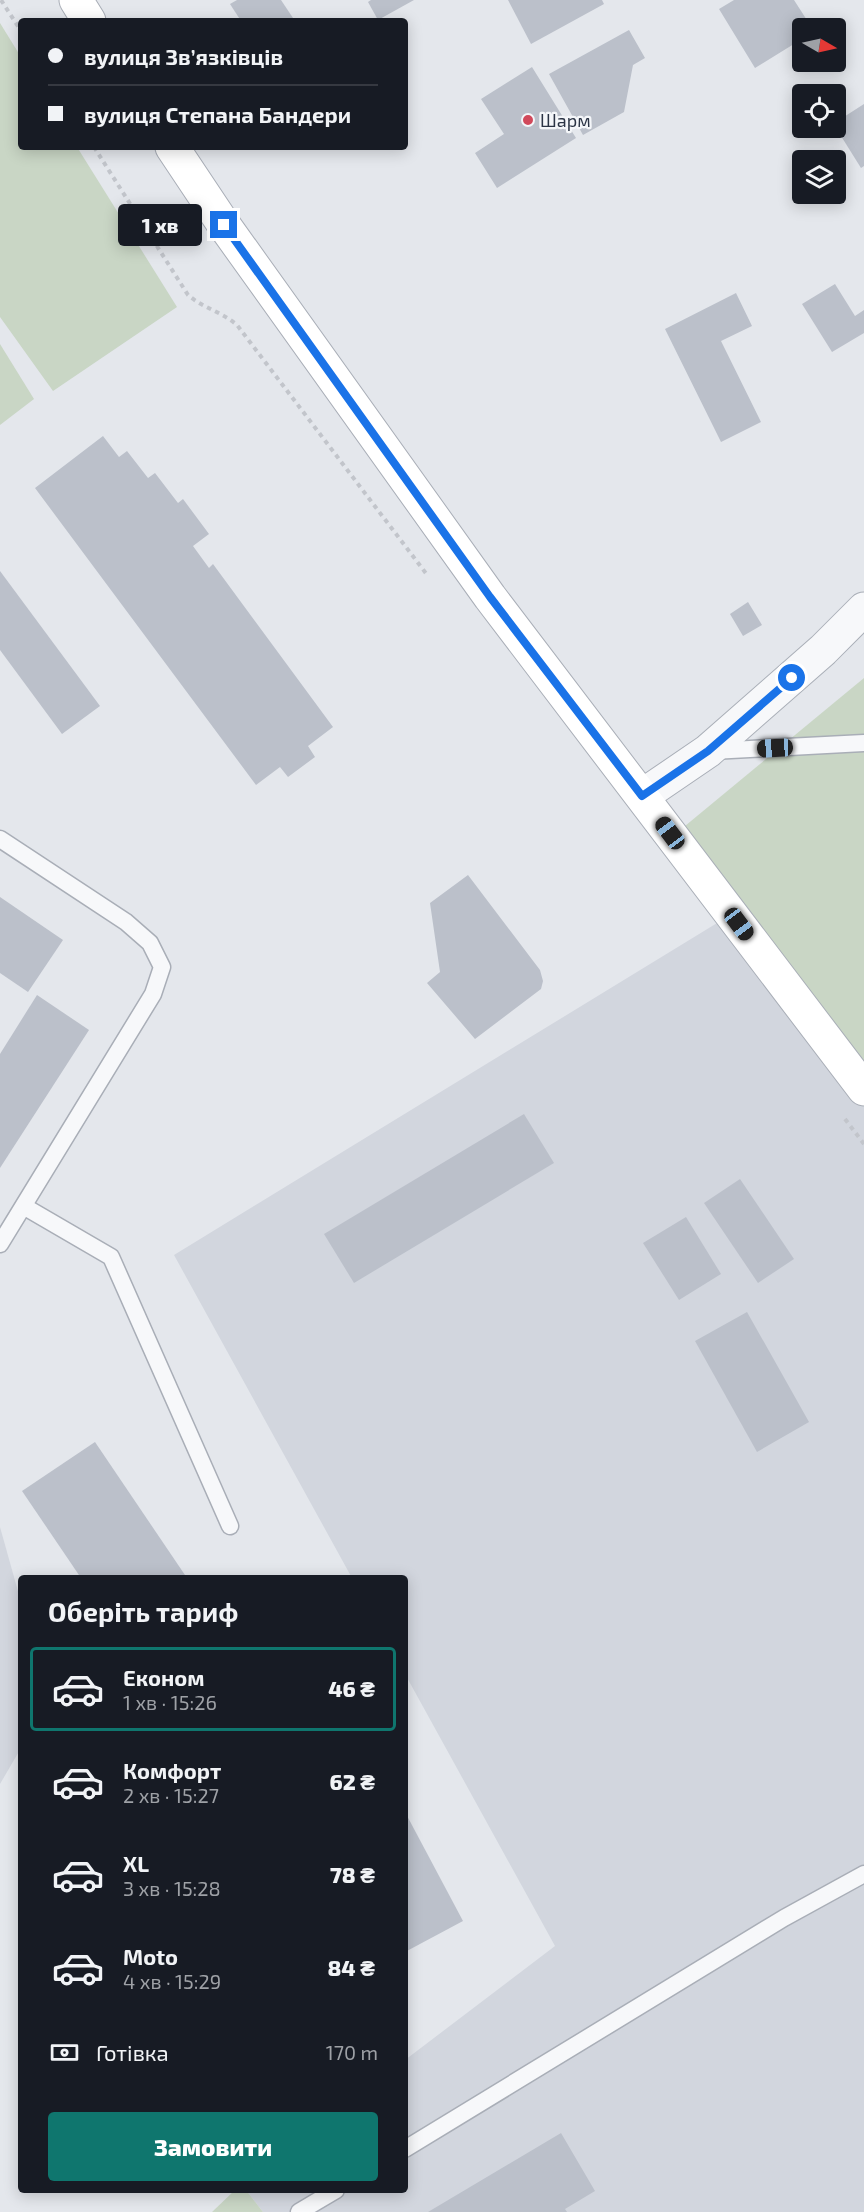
<!DOCTYPE html>
<html lang="uk">
<head>
<meta charset="utf-8">
<style>
	body { margin:0; font-family:"Exo 2",sans-serif; background:#20242c; color:#f1f3f6; height:100vh; display:flex; flex-direction:column; font-size:22px; white-space:nowrap }
	* { box-sizing:border-box; margin:0 }
	p { font-size:20px; color:#9ea1a6 }
	.icon { flex:none; width:33px; height:33px; fill:none; stroke:currentColor; stroke-width:2; stroke-linecap:round; stroke-linejoin:round }
	.map { position:relative; flex:1; overflow:hidden }
	.panel { position:absolute; left:18px; top:1575px; width:390px; height:618px; display:flex; flex-direction:column; background:#171b24; border-radius:6px; box-shadow:0 3px 15px #0003 }
	.panel>* { flex:none }
	.guide { position:absolute; left:18px; top:18px; width:390px; height:132px; border-radius:6px; box-shadow:0 3px 15px #0003; display:grid; align-content:center; height:132px; padding:0 30px; background:#171b24 }
	.needle { width:39px; rotate:99deg }
	.fabs { position:absolute; left:792px; top:18px; display:grid; gap:12px }
	.fabs a { display:grid; place-items:center; width:54px; height:54px; border-radius:6px; background:#171b24; box-shadow:0 3px 15px #0003; font-size:30px }
	.end { position:absolute; width:27px; height:27px; margin:-14px; border:8px solid #1a73e8; background:#fff; box-shadow:0 0 0 3px #fff }
	.from { border-radius:50% }
	.bubble { position:absolute; height:42px; border-radius:6px; background:#171b24; box-shadow:0 3px 15px #0003; font-size:20px; font-weight:800; line-height:42px; text-align:center }
	.car { position:absolute; width:18px; height:36px; margin:-18px -9px; border-radius:8px; box-shadow:0 0 4px 2px #0007; background:linear-gradient(#222 24%,#8ab4d8 0 40%,#222 0 76%,#8ab4d8 0 86%,#222 0) }
	.guide b { display:flex; align-items:center; gap:21px; height:57px; font-size:22px }
	.guide b+b { border-top:2px solid #363941 }
	.guide i { width:15px; height:15px; background:#f1f3f6 }
	ul { padding:0; list-style:none }
	li { display:flex; align-items:center; gap:18px; height:84px; margin:0 12px 9px; padding:0 18px; border:3px solid transparent; border-radius:6px }
	li div { flex:1 }
	li b { display:block; font-size:22px }
	li em { font-style:normal; font-weight:800 }
	li.active { border-color:#0f766e }
	li>.icon { width:54px; height:54px; stroke-width:1.5 }
	h2 { padding:0 30px; font-size:27px; line-height:72px }
	.pay { display:flex; align-items:center; gap:15px; height:66px; padding:0 30px; font-size:22px }
	.pay p { margin-inline-start:auto }
	.primary-button { display:flex; gap:12px; margin-top:auto; padding:12px 30px }
	.primary-button a { flex:1; height:69px; border-radius:6px; background:#0f766e; color:#fff; font-size:24px; font-weight:800; line-height:69px; text-align:center }
	.map>svg:first-child { display:block }
	.built { fill:#d2d6de }
	.green { fill:#c9d6c5 }
	.building { fill:#bbc0ca }
	.lines { fill:none; stroke-linecap:round; stroke-linejoin:round }
	.lane-casing { stroke:#a9aeb7; stroke-width:19 }
	.street-casing { stroke:#a9aeb7; stroke-width:35 }
	.secondary-casing { stroke:#a9aeb7; stroke-width:35 }
	.path { stroke:#c2c5cb; stroke-width:4; stroke-dasharray:4.5 4.5; stroke-linecap:butt }
	.lane { stroke:#f7f8fa; stroke-width:16 }
	.street { stroke:#f7f8fa; stroke-width:33 }
	.secondary { stroke:#fff; stroke-width:33 }
	.route { stroke:#1a73e8; stroke-width:8 }
	.poi-dot { fill:#d1495b; stroke:#f4f6f9; stroke-width:2 }
	.labels { text-anchor:middle; dominant-baseline:central; stroke-width:4.5; stroke-linejoin:round; paint-order:stroke }
	.poi-label { font-size:18px; fill:#2b3445; stroke:#f4f6f9; text-anchor:start }
</style>
</head>
<body>
<div class="map">
<svg width="864" height="2212" viewBox="0 0 864 2212">
	<rect width="100%" height="100%" fill="#e4e7ec"/>
	<g class="built">
		<path d="M722 920 864 1107V2212H263L246 2190H405V2060L555 1946 405 1674V1578H352L174 1255Z"/>
		<path d="M0 1527 21 1602V1748L0 1784Z"/>
	</g>
	<g class="green">
		<path d="M0 23 21 57V147H77L177 307 53 391 0 317Z"/>
		<path d="M0 344 34 399 0 425Z"/>
		<path d="M864 678V1062L685 826Z"/>
		<path d="M235 2190H246L263 2212H212Z"/>
	</g>
	<g class="building">
		<path d="M237 0H281L295 21H241L230 4Z"/>
		<path d="M371 0H414L378 20 368 2Z"/>
		<path d="M508 0H602L604 4 531 44Z"/>
		<path d="M734 0H794L812 28H802V39L755 68 719 9Z"/>
		<path d="M629 30 645 58 633 65 624 112 583 135 549 74Z"/>
		<path d="M532 67 576 138 497 188 475 153 504 134 481 99Z"/>
		<path d="M864 104V166L861 168 836 128V122Z"/>
		<path d="M835 284 855 316 864 310V333L832 352 802 304Z"/>
		<path d="M736 293 752 326 721 341 761 422 721 442 665 329Z"/>
		<path d="M103 436 119 457 127 451 148 478 155 473 178 503 183 499 209 534 193 546 209 568 213 564 333 727 308 746 315 757 288 777 280 767 256 785 35 488Z"/>
		<path d="M0 571 100 706 62 734 0 650Z"/>
		<path d="M748 602 762 625 743 636 730 614Z"/>
		<path d="M468 875 540 970 543 981 541 989 475 1039 427 983 440 972 430 903Z"/>
		<path d="M0 897 63 940 28 992 0 973Z"/>
		<path d="M37 995 89 1030 0 1168V1054Z"/>
		<path d="M524 1114 554 1163 354 1283 324 1234Z"/>
		<path d="M740 1179 794 1259 758 1283 704 1203Z"/>
		<path d="M686 1217 721 1274 679 1300 643 1243Z"/>
		<path d="M747 1312 809 1422 757 1452 695 1341Z"/>
		<path d="M95 1442 187 1578H81L22 1491Z"/>
		<path d="M405 1812 463 1921 405 1952Z"/>
		<path d="M561 2133 595 2191 565 2209 567 2212H428Z"/>
	</g>
	<g class="lines">
		<defs>
			<g id="lane">
				<path d="M712 751 864 743"/>
				<path d="M0 839 126 922 150 943 162 967 153 994 0 1244"/>
				<path d="M25 1207 111 1257 230 1526"/>
				<path d="M405 2149 784 1918 864 1874"/>
				<path d="M299 2212 336 2190"/>
			</g>
			<path id="street" d="M642 796 708 751 823 650 864 609"/>
			<g id="secondary">
				<path d="M76 0 89 21"/>
				<path d="M172 147 224 225 490 597 864 1089"/>
			</g>
		</defs>
		<use href="#lane" class="lane-casing"/>
		<use href="#street" class="street-casing"/>
		<use href="#secondary" class="secondary-casing"/>
		<g class="path">
			<path d="M1 0 21 31"/>
			<path d="M94 147 188 295C203 308 222 312 237 325L428 576"/>
			<path d="M845 1119 864 1144"/>
		</g>
		<use href="#lane" class="lane"/>
		<use href="#street" class="street"/>
		<use href="#secondary" class="secondary"/>
	</g>
	<g class="lines">
		<path class="route" d="M224 225 490 597 642 796 708 751 792 678"/>
	</g>
	<circle class="poi-dot" cx="528" cy="120" r="6"/>
	<g class="labels">
		<g class="poi-label">
			<text x="540" y="120">Шарм</text>
		</g>
	</g>
</svg>
<div class="fabs">
<a><svg class="needle" viewBox="-14 -14 28 28"><path d="M0-13l5 13h-10z" fill="#e53935"/><path d="M0 13l5-13h-10z" fill="#9ea1a6"/></svg></a>
<a><svg class="icon" aria-label="locate" viewBox="0 0 24 24"><circle cx="12" cy="12" r="6"/><path d="M12 2v4M12 18v4M2 12h4M18 12h4"/></svg></a>
<a><svg class="icon" aria-label="layers" viewBox="0 0 24 24"><path d="M12 4l9 5-9 5-9-5zM3 14l9 5 9-5"/></svg></a>
</div>
<i class="end from" style="left:792px;top:678px"></i>
<i class="end" style="left:224px;top:225px"></i>
<div class="bubble" style="left:118px;top:204px;width:84px">1 хв</div>
<i class="car" style="left:775px;top:748px;rotate:267deg"></i>
<i class="car" style="left:670px;top:833px;rotate:323deg"></i>
<i class="car" style="left:739px;top:924px;rotate:143deg"></i>
<div class="guide">
<b><i class="from"></i>вулиця Звʼязківців</b>
<b><i></i>вулиця Степана Бандери</b>
</div>
<section class="panel">
<h2>Оберіть тариф</h2>
<ul>
<li class="active"><svg class="icon" aria-label="car" viewBox="0 0 24 24"><path d="M5 17H2v-5l4-1 3-4h7l3 4 3 1v5h-3M9 17h6M6 11h13"/><circle cx="7" cy="17" r="2"/><circle cx="17" cy="17" r="2"/></svg><div><b>Економ</b><p>1 хв · 15:26</p></div><em>46 ₴</em></li>
<li><svg class="icon" aria-label="car" viewBox="0 0 24 24"><path d="M5 17H2v-5l4-1 3-4h7l3 4 3 1v5h-3M9 17h6M6 11h13"/><circle cx="7" cy="17" r="2"/><circle cx="17" cy="17" r="2"/></svg><div><b>Комфорт</b><p>2 хв · 15:27</p></div><em>62 ₴</em></li>
<li><svg class="icon" aria-label="car" viewBox="0 0 24 24"><path d="M5 17H2v-5l4-1 3-4h7l3 4 3 1v5h-3M9 17h6M6 11h13"/><circle cx="7" cy="17" r="2"/><circle cx="17" cy="17" r="2"/></svg><div><b>XL</b><p>3 хв · 15:28</p></div><em>78 ₴</em></li>
<li><svg class="icon" aria-label="car" viewBox="0 0 24 24"><path d="M5 17H2v-5l4-1 3-4h7l3 4 3 1v5h-3M9 17h6M6 11h13"/><circle cx="7" cy="17" r="2"/><circle cx="17" cy="17" r="2"/></svg><div><b>Moto</b><p>4 хв · 15:29</p></div><em>84 ₴</em></li>
</ul>
<div class="pay"><svg class="icon" aria-label="cash" viewBox="0 0 24 24"><path d="M3 7h18v10H3z"/><circle cx="12" cy="12" r="2"/></svg>Готівка<p>170 m</p></div>
<div class="primary-button"><a>Замовити</a></div>
</section>
</div>
</body>
</html>
